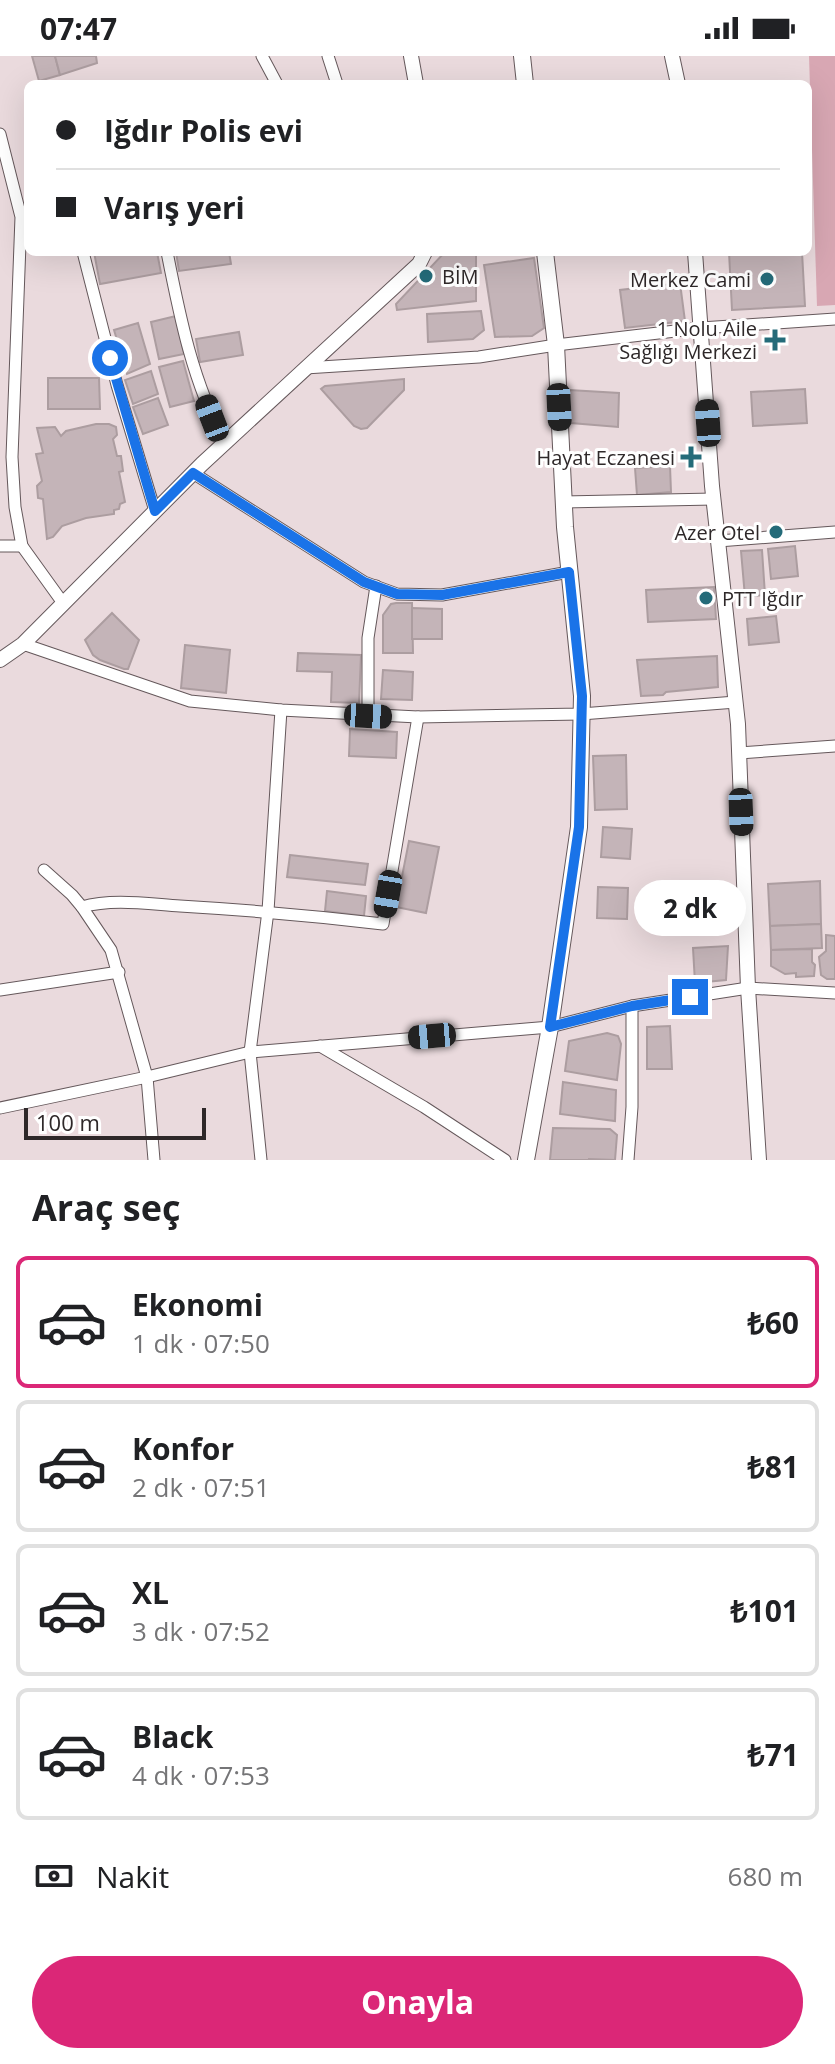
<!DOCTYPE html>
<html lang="tr">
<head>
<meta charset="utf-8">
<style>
	body { margin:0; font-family:"Open Sans",sans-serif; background:#f6f6f6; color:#202124; height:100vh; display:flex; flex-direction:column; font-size:30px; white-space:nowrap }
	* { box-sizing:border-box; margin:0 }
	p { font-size:26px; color:#757577 }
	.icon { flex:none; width:44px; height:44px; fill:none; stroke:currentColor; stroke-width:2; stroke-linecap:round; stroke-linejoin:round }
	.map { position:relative; height:1104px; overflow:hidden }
	.sheet { display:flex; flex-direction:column; background:#fff; flex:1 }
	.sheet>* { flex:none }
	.banner { position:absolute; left:24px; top:24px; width:788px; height:176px; border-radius:12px; box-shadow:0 8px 32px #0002; display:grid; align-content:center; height:176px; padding:0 32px; background:#fff }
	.scale { position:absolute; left:24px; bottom:20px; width:182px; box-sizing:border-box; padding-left:8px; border:4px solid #2e2829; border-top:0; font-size:22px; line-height:28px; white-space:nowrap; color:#2e2829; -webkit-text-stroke:6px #fff; paint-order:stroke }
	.end { position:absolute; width:36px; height:36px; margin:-18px; border:10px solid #1a73e8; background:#fff; box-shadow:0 0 0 4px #fff }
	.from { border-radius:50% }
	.bubble { position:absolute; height:56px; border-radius:28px; background:#fff; box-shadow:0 8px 32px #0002; font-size:26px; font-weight:700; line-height:56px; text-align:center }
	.car { position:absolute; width:24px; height:48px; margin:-24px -12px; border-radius:10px; box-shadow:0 0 6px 2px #0007; background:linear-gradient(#222 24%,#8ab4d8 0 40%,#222 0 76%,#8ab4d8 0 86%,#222 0) }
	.banner b { display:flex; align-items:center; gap:28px; height:76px; font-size:30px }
	.banner b+b { border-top:2px solid #e0e0e0 }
	.banner i { width:20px; height:20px; background:#202124 }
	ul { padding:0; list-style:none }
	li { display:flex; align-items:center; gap:24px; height:132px; margin:0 16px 12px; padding:0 16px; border:4px solid #e0e0e0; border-radius:12px }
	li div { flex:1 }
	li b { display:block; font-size:30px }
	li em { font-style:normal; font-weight:700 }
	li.selected { border-color:#db2777 }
	li>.icon { width:72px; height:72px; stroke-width:1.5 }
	h2 { padding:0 32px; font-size:36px; line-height:96px }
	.pay { display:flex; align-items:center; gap:20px; height:88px; padding:0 32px; font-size:30px }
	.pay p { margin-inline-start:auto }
	.action { display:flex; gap:16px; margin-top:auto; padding:16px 32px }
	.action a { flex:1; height:92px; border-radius:48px; background:#db2777; color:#fff; font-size:32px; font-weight:700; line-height:92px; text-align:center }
	.status { display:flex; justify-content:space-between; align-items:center; height:56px; padding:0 40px; background:#fff; direction:ltr }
	.status svg { height:22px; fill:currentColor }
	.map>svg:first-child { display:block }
	.green { fill:#d8a7b3 }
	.building { fill:#c4b4b8; stroke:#ac9da0; stroke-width:2 }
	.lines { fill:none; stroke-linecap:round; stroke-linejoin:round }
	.minor-casing { stroke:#65585b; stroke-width:13 }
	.tertiary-casing { stroke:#65585b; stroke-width:16 }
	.secondary-casing { stroke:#65585b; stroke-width:18 }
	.minor { stroke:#fff; stroke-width:11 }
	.tertiary { stroke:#fff; stroke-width:14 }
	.secondary { stroke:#fff; stroke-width:16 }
	.route { stroke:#1a73e8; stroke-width:10 }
	.poi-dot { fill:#246b79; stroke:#fff; stroke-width:3 }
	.labels { text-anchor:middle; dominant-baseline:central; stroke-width:6; stroke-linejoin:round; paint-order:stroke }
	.poi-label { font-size:20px; fill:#2e2829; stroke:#fff; text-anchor:end }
</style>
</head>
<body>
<div class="status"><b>07:47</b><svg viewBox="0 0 49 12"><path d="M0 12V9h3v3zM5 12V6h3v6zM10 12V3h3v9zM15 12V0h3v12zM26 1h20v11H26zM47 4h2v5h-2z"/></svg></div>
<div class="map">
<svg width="835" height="1104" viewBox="0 0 835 1104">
	<rect width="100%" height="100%" fill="#eadadd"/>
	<path class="green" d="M809 0H835V249L817 250Z"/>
	<g class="building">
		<path d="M32 0H55L60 19 39 25Z"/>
		<path d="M55 0H96L97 7 60 19Z"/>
		<path d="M94 196H157L161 217 100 228Z"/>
		<path d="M176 196H229L231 208 179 215Z"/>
		<path d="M445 196H476V245L397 254 396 248Z"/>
		<path d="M729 196H802L805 250 732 254Z"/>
		<path d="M534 202 544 272 532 280 495 281 484 209Z"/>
		<path d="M680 227 685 265 625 272 620 234Z"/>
		<path d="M481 255 484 274 473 283 428 286 427 258Z"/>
		<path d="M176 260 184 298 159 303 151 266Z"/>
		<path d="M138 267 150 308 127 318 114 274Z"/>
		<path d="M239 276 243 299 200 306 196 283Z"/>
		<path d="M183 305 194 345 170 351 159 311Z"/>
		<path d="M151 315 158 338 133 348 125 324Z"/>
		<path d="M48 322H99L100 353H48Z"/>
		<path d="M404 323V334L367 372 361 373 354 370 321 333 325 330Z"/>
		<path d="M805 333 807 367 753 370 751 336Z"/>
		<path d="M569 334 619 337 618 371 571 367Z"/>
		<path d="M158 342 168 369 143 378 133 351Z"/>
		<path d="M96 368H109L116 371 117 379 113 383 117 400H121L123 415 119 416 125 446 120 448 119 453 114 454V458L86 462 62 470 53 481 47 483 43 443 38 442 37 430 42 425 36 398 43 397 37 372 55 371 61 380 66 375Z"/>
		<path d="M670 410 671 436 637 439 635 412Z"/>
		<path d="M795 490 798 520 771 523 768 493Z"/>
		<path d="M762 494 765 539 745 541 741 495Z"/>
		<path d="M714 531 716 563 648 566 646 534Z"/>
		<path d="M396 547H412L413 597H383V559L391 548Z"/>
		<path d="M412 552 442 553V583H412Z"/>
		<path d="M112 557 139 584 128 613H124L100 604 93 599 85 584Z"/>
		<path d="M776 560 779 586 749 589 747 563Z"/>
		<path d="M185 589 230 594 226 637 181 632Z"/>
		<path d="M298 597 361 599 359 647 331 646 332 616 297 615Z"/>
		<path d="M717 600 718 631 666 636 663 639 641 640 637 604Z"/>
		<path d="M383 614 413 616 412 644 381 643Z"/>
		<path d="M350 673 397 676 396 702 349 700Z"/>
		<path d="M626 699 627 753 595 754 593 700Z"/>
		<path d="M603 771 632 773 630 803 601 801Z"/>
		<path d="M409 785 439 791 426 857 396 851Z"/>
		<path d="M290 799 368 808 365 829 287 821Z"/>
		<path d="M820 825 821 868 770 870 768 828Z"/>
		<path d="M598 831 628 832 627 863 597 862Z"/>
		<path d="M327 835 366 840 364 860 325 855Z"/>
		<path d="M821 868 822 892 771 894 770 870Z"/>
		<path d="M826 879 835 880V923H827L821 919 819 901 826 895Z"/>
		<path d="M728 890 726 924 695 927 693 892Z"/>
		<path d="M812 893V906L815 909 814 920 796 921V917L785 918 771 910V894Z"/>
		<path d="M670 970 672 1013H647V971Z"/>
		<path d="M607 977 618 980 621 988 617 1024 565 1015 569 985Z"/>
		<path d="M563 1026 616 1034 615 1065 560 1058Z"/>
		<path d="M553 1072 610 1073 617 1079 615 1104 589 1103V1104H550Z"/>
	</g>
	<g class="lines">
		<defs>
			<g id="minor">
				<path d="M262 0 277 28"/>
				<path d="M328 0 337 28"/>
				<path d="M0 78 21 161 12 401 15 451 22 490 63 547"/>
				<path d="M83 196 117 329 155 455"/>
				<path d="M167 196C180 262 193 327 225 386"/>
				<path d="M305 312 479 301 556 289 701 272 835 263"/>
				<path d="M193 417 364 526 397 538 442 539 569 516"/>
				<path d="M563 446 714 443"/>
				<path d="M718 485 835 476"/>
				<path d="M0 490H22"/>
				<path d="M23 588 190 645 281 654 418 661 581 658 736 646"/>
				<path d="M368 660V582L376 530"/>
				<path d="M739 697 835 690"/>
				<path d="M44 814 72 839 82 851 111 894 147 1021 154 1104"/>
				<path d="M82 851C112 842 149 848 180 850 248 854 315 860 383 868L418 661"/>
				<path d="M0 934 119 916"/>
				<path d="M320 990 424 1051 505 1104"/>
				<path d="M0 1052 147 1021 250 996 550 971 632 950 748 932 835 937"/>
				<path d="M261 1104 250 996 268 855 281 654"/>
				<path d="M628 1104 632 1051V950"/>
			</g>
			<g id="tertiary">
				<path d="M411 0 416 28"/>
				<path d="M672 0 678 28"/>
				<path d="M695 196 712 430 738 668 748 932 759 1104"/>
				<path d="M0 604 23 588 202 408 419 208 425 196"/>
			</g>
			<g id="secondary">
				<path d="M522 0 525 28"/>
				<path d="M526 1104 550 971 579 771 582 640 565 471 556 289 545 196"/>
			</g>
		</defs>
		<use href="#minor" class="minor-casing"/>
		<use href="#tertiary" class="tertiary-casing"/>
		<use href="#secondary" class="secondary-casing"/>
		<use href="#minor" class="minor"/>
		<use href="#tertiary" class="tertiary"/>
		<use href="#secondary" class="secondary"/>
	</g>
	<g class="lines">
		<path class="route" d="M110 302 155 455 193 417 364 526 397 538 442 539 569 516 582 640 579 771 550 971 632 950 690 941"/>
	</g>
	<g class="poi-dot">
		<circle cx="426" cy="220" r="8"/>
		<circle cx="767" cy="223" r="8"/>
		<path d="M771 272h8v8h8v8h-8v8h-8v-8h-8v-8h8z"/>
		<path d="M687 389h8v8h8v8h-8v8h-8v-8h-8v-8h8z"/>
		<circle cx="776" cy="476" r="8"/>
		<circle cx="706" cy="542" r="8"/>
	</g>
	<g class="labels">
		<g class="poi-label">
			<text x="442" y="220" text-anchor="start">BİM</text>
			<text x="751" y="223">Merkez Cami</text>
			<text x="757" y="272">1 Nolu Aile<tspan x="757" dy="23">Sağlığı Merkezi</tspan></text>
			<text x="675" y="401">Hayat Eczanesi</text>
			<text x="760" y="476">Azer Otel</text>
			<text x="722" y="542" text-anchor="start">PTT Iğdır</text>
		</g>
	</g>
</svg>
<div class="scale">100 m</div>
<i class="end from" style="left:110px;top:302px"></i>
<i class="end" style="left:690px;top:941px"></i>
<div class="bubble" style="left:634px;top:824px;width:112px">2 dk</div>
<i class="car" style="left:559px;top:351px;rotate:177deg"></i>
<i class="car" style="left:212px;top:362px;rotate:339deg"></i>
<i class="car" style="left:708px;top:367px;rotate:356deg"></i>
<i class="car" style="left:368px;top:660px;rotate:93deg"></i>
<i class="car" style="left:741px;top:756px;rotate:178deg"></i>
<i class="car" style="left:388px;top:838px;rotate:190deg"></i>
<i class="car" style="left:432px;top:980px;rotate:265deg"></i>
<div class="banner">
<b><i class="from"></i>Iğdır Polis evi</b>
<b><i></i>Varış yeri</b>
</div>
</div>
<section class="sheet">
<h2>Araç seç</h2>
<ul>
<li class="selected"><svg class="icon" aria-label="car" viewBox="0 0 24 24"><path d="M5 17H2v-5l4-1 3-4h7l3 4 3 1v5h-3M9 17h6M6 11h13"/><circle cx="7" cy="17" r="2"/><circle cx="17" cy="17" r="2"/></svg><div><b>Ekonomi</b><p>1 dk · 07:50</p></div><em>₺60</em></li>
<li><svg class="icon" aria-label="car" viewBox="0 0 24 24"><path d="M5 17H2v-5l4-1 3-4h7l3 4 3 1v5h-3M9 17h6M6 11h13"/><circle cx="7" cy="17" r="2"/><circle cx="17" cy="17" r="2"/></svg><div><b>Konfor</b><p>2 dk · 07:51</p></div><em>₺81</em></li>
<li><svg class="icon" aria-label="car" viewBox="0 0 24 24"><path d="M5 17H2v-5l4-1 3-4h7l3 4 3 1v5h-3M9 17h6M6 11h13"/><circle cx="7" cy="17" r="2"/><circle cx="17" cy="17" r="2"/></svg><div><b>XL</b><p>3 dk · 07:52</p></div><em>₺101</em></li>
<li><svg class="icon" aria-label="car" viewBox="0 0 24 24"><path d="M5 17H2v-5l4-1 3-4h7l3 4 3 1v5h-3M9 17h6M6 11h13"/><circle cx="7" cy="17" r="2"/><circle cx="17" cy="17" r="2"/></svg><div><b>Black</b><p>4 dk · 07:53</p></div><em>₺71</em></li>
</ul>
<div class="pay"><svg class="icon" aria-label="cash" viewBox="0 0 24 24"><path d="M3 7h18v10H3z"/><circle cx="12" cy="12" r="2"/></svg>Nakit<p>680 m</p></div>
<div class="action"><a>Onayla</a></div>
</section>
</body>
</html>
